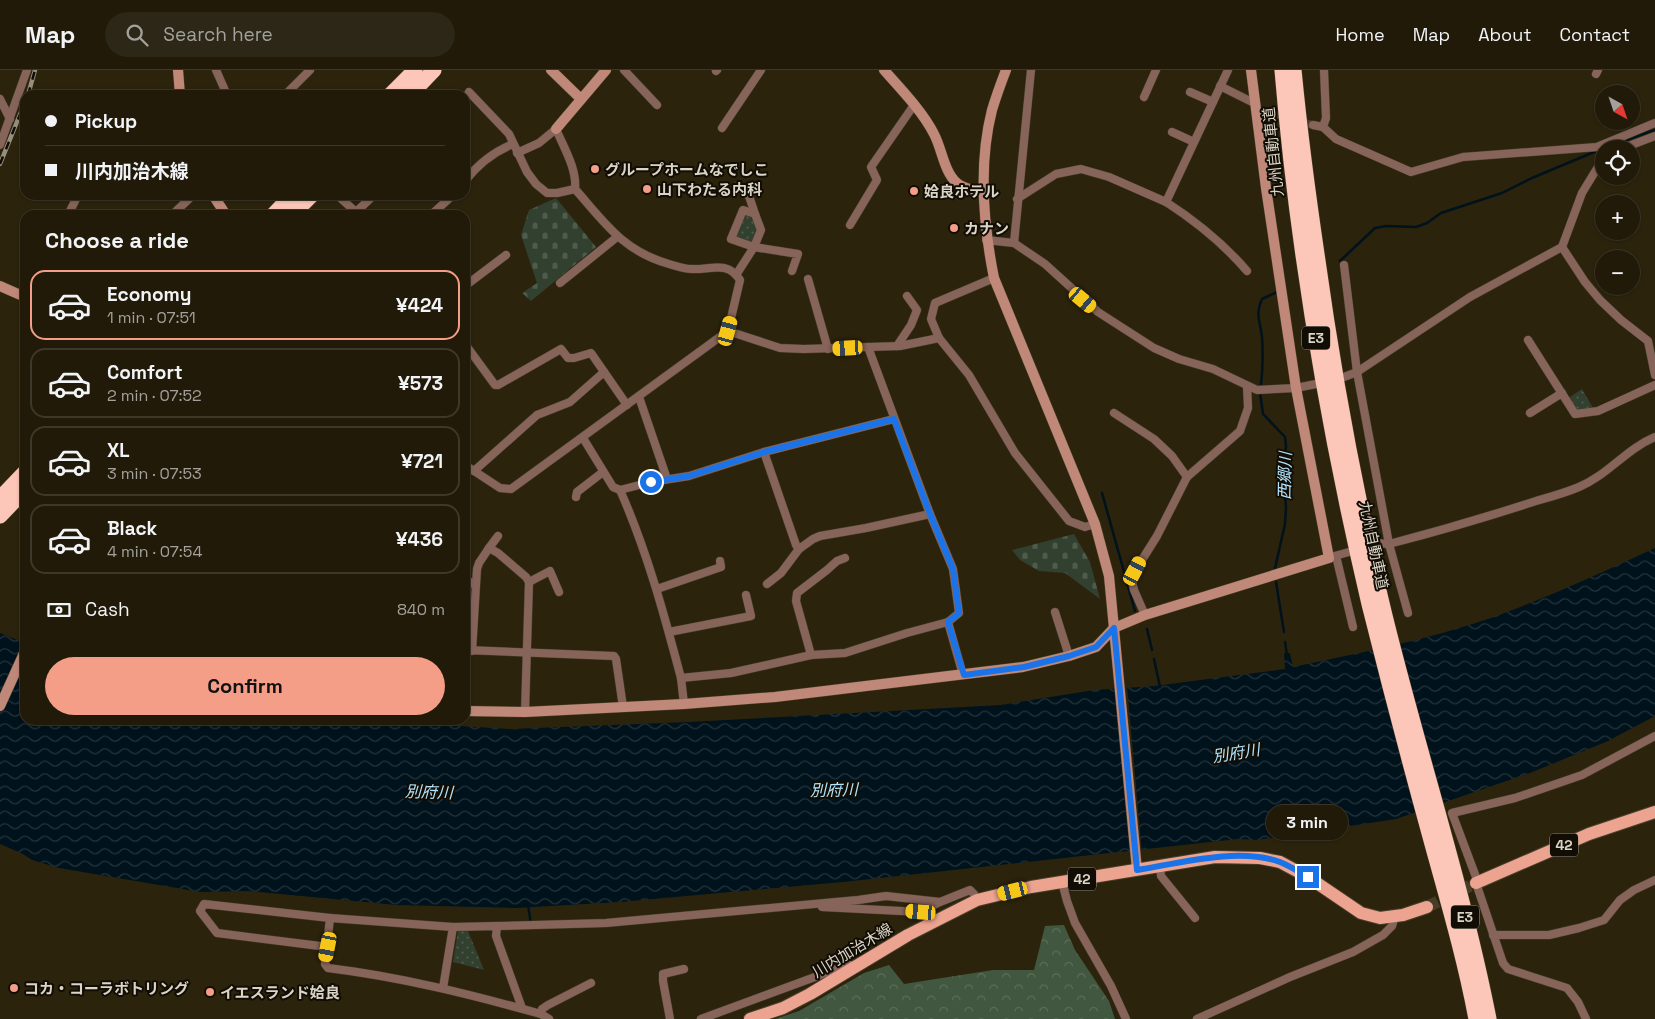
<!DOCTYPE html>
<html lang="en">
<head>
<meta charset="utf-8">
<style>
	body { margin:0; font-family:"Space Grotesk","Noto Sans JP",sans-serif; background:#2d2717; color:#f1f3f6; height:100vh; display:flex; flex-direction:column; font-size:19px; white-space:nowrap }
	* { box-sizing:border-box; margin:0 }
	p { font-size:16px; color:#a2a19c }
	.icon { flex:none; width:28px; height:28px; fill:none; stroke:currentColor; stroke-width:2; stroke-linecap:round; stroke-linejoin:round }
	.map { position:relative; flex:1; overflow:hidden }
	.details { position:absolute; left:20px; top:140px; width:450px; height:515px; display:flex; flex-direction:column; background:#211a09; border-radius:15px; box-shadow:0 1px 4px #0004,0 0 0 1px #3e382a }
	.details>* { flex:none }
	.hud { position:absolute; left:20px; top:20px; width:450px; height:110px; border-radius:15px; box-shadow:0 1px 4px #0004,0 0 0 1px #3e382a; display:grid; align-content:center; height:110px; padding:0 25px; background:#211a09 }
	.needle { width:32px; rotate:140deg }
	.controls { position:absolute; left:1595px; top:15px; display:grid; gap:10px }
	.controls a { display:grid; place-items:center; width:45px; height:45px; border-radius:50%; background:#211a09; box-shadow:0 1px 4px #0004,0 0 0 1px #3e382a; font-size:25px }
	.end { position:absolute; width:22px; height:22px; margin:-11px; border:6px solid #1a73e8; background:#fff; box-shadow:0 0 0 2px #fff }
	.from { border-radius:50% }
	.bubble { position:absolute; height:35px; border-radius:18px; background:#211a09; box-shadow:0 1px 4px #0004,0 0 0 1px #3e382a; font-size:16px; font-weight:600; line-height:35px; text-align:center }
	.car { position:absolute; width:15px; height:30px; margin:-15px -8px; border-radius:6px; box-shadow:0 0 4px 1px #0007; background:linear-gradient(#f5c518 24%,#345 0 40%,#f5c518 0 76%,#345 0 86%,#f5c518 0) }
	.hud b { display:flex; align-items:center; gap:18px; height:48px; font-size:19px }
	.hud b+b { border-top:1px solid #3e382a }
	.hud i { width:12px; height:12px; background:#f1f3f6 }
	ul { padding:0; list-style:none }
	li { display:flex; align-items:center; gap:15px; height:70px; margin:0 10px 8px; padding:0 15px; border:2px solid #3e382a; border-radius:15px }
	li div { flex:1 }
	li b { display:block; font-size:19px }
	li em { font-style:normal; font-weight:600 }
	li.on { border-color:#f49e88 }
	li>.icon { width:45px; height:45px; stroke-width:1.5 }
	h2 { padding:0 25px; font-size:22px; line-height:60px }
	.pay { display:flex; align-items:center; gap:12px; height:55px; padding:0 25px; font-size:19px }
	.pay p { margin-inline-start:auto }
	.cta { display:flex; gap:10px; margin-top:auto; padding:10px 25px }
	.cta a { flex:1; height:58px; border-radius:30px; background:#f49e88; color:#111; font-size:20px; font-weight:600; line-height:58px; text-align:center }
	header { display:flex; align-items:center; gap:30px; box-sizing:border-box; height:70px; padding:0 25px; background:#211a09; border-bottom:1px solid #3e382a }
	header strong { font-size:24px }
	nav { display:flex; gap:28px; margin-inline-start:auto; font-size:18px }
	.search { width:350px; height:45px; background:#2d2717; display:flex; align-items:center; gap:12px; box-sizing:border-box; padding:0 18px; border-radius:28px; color:#a2a19c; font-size:19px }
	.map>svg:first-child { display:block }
	.forest { fill:url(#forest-crowns) }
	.cemetery { fill:url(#cemetery-stones) }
	.park { fill:url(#park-dots) }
	.water { fill:url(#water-waves) }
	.pier { fill:#2c230c }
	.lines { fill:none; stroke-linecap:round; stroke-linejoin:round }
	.stream { stroke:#00121c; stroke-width:2.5 }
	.street-tunnel { stroke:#463e28; stroke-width:8; stroke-dasharray:8 4; stroke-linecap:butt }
	.primary-tunnel { stroke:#463e28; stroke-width:12; stroke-dasharray:12 6; stroke-linecap:butt }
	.street-casing { stroke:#483f2a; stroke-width:9 }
	.secondary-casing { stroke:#483f2a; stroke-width:11 }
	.primary-casing { stroke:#483f2a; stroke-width:14 }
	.highway-casing { stroke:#483f2a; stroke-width:16 }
	.street { stroke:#87645a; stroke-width:8 }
	.secondary { stroke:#c08878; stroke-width:10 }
	.primary { stroke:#eca38f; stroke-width:12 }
	.highway { stroke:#fcc7b8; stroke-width:15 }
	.rail-casing { stroke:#968f7e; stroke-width:4.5 }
	.rail { stroke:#110d05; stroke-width:2.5; stroke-dasharray:8; stroke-linecap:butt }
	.route { stroke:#1a73e8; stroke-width:6 }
	.poi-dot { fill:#f49e88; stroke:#110d05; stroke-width:2 }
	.labels { text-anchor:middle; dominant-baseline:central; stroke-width:4; stroke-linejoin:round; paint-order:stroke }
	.shield { fill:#110d05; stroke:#9e988c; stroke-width:1 }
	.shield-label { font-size:14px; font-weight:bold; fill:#dad4c6 }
	.street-label { font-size:15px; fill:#dad4c6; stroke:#110d05 }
	.poi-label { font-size:15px; font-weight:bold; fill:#dad4c6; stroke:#110d05; text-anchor:start }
	.water-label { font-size:16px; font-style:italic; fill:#b2e5fd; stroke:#110d05 }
</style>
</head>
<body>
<header>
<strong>Map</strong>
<div class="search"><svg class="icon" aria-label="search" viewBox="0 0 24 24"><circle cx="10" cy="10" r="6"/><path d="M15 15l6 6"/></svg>Search here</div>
<nav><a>Home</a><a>Map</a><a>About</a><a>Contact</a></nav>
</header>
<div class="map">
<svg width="1655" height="949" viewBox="0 0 1655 949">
	<defs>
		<pattern id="forest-crowns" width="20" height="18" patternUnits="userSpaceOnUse" patternTransform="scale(1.25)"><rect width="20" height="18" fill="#42573f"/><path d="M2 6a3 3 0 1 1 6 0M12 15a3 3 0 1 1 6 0" fill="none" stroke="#5d6e59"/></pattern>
		<pattern id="cemetery-stones" width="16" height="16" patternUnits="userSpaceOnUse" patternTransform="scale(1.25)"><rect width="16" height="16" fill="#324030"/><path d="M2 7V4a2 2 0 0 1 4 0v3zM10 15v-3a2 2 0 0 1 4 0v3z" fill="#4f5b4c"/></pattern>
		<pattern id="park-dots" width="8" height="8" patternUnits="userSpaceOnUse" patternTransform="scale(1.25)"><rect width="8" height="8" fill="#324030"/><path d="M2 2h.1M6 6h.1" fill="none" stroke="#4f5b4c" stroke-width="1.8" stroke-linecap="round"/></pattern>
		<pattern id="water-waves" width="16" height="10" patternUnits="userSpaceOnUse" patternTransform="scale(1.25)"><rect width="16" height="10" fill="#00121c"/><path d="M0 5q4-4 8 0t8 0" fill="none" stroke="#25343c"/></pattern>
	</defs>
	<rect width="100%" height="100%" fill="#2c230c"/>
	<path class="forest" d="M1064 855 1075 880 1109 931 1115 949H775L799 941 864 903 889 895 904 914 993 900H1034L1045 856Z"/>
	<g class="cemetery">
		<path d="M556 128 596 177 531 231 522 223 537 213 521 165 529 140Z"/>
		<path d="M1074 464 1090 492 1100 529 1065 503 1039 501 1020 490 1012 480Z"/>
	</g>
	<g class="park">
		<path d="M744 143 753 146 759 161 753 176 733 168Z"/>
		<path d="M1582 319 1593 338 1576 341 1567 329Z"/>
		<path d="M465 515 471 518 468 576H465Z"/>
		<path d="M458 860 468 861 484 900 453 892Z"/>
	</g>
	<path class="water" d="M1655 478V646L1608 671 1530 703 1396 749 1258 770 1238 769 843 812 620 832 516 838 396 835 248 821 200 822 59 798 32 790 23 784 0 774V563L25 573V650H358L511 659 689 652 1001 635 1094 620 1154 616 1285 599 1284 583H1290L1293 597C1359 583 1427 570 1491 548 1547 528 1601 503 1655 478Z"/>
	<path class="pier" d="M1127 615 1142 783 1130 785 1115 616Z"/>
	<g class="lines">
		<g class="stream">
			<path d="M1340 191 1375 158 1386 156 1416 157 1427 153 1441 143 1502 123 1532 108 1606 77 1655 60"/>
			<path d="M1261 314C1263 298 1263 283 1262 267 1260 249 1255 246 1262 229L1277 222"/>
			<path d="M1260 322 1263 344 1285 367 1286 376 1283 401 1286 437 1285 454 1275 498"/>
			<path d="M1102 423 1135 541"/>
			<path d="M1276 512 1284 562"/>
			<path d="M1147 559 1152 580"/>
			<path d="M1285 572 1287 585"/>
			<path d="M1154 589 1160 617"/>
			<path d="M528 835 531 854"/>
		</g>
		<path class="street-tunnel" d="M1271 45 1313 55"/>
		<path class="primary-tunnel" d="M1427 837 1476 813"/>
		<defs>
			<g id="street">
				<path d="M216 0 227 25"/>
				<path d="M624 0 657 35"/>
				<path d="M1324 0 1326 48 1323 57 1336 69 1411 102 1463 87 1597 77 1655 53"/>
				<path d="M716 1 717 0"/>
				<path d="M1596 4 1598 0"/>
				<path d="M1220 16 1256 34"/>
				<path d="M1190 22 1213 32"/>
				<path d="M285 25 310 0"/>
				<path d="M1144 27 1156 0"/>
				<path d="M0 29 10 49"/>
				<path d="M465 30 469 22 509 64 527 102 536 114 547 123H557L575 119"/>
				<path d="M1257 44 1271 45"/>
				<path d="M1313 55 1323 57"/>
				<path d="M722 58 761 0"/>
				<path d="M1172 62 1194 72"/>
				<path d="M0 75 27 0"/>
				<path d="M1621 79 1655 66"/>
				<path d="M465 111C478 94 493 82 513 74"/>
				<path d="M736 117 749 126 755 144"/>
				<path d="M337 125 356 142"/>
				<path d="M1017 129 1056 104 1081 99 1109 107 1166 132 1228 0"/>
				<path d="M1166 132C1197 152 1223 173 1247 201"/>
				<path d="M68 145 78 125"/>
				<path d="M172 145 193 125"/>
				<path d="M359 145 356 142 374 125"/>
				<path d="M431 145 453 125"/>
				<path d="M850 155 877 110 871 97 914 35"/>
				<path d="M986 170 1014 173 1045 194 1098 242 1154 278 1179 289 1213 299 1257 320 1296 318 1316 314"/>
				<path d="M1014 173 1031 0"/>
				<path d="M1562 177 1585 212 1600 230 1621 250 1648 271 1655 305"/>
				<path d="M1344 195 1357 302 1389 474 1408 543"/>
				<path d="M736 205 754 177 761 160 755 144 743 140 731 169 754 177 798 184 792 201"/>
				<path d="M994 208 935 233 931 249 939 268 969 305 1015 383 1069 451 1085 457 1095 454"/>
				<path d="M808 209 828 279"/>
				<path d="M560 213 617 167"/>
				<path d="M465 216 506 185"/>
				<path d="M728 261 780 278 804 279 900 276 939 268"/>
				<path d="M1528 270 1575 344 1598 341 1655 315"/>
				<path d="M465 274 495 315H498L561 279 568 288H574L591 283 627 335"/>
				<path d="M897 276 911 255 917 240 907 226"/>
				<path d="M1344 307 1357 302 1470 227 1562 177 1582 123 1604 87"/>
				<path d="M639 327 667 409"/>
				<path d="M1114 343 1154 369 1172 386 1187 407"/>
				<path d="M1530 343 1562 323"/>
				<path d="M583 368 613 417 620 420 651 412 689 406 764 382 894 349"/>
				<path d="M764 382 796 475 799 479"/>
				<path d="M465 395 500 418 511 419 728 261 740 210C727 190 711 200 692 199 684 199 676 196 669 194 623 181 605 153 575 119 577 99 564 78 556 59L539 73 517 83"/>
				<path d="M474 401 537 345 570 332 604 302"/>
				<path d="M620 420C647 481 664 544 681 608L731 603 811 585 845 583 907 563 948 552 959 543 953 499 930 444 868 277"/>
				<path d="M576 427 577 422 603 402"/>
				<path d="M1375 473 1389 474C1439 461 1487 447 1536 431 1550 427 1565 423 1579 417 1608 405 1626 379 1655 367"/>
				<path d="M489 478 498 466"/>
				<path d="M1336 486 1353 557"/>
				<path d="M1331 487 1349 482"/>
				<path d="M465 509 475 515"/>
				<path d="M529 512 550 501 559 522"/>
				<path d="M767 514 781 503 799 479 813 469 820 466 866 458 930 444"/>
				<path d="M657 519 721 497 720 491"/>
				<path d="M1055 542 1069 586"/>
				<path d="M1145 545 1134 520 1132 511 1135 501 1157 466 1187 407 1240 361 1248 338 1247 316"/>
				<path d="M948 552 963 605"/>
				<path d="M669 562 751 546 746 525"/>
				<path d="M465 580 614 586 616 589 623 637"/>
				<path d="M472 581 477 499 479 493 489 478 498 483 526 507 529 512 525 642"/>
				<path d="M811 585 796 531 797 523 827 500 837 491 845 488"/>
				<path d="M681 608 684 634"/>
				<path d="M1160 797 1161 806 1195 848"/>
				<path d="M1062 812 1067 831 1075 853 1111 916 1126 949"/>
				<path d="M822 837 921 842 938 833"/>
				<path d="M330 848 453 857 443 918"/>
				<path d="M497 856 606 853 858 830 886 826 940 832 970 820 974 824 977 830"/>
				<path d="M453 857 497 856 496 866 522 938"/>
				<path d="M1493 865H1549L1579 858 1604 850 1620 830 1634 820 1655 810"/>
				<path d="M328 877 217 863 200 841 204 834 330 848 325 894 328 898C401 907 469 924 541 944L549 949"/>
				<path d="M541 944 542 939 548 935 591 913"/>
				<path d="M670 949 663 911V904L684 899"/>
				<path d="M701 949 842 897 850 895 852 896"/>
				<path d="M1197 949 1290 907 1353 882 1383 865 1392 856 1395 846"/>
				<path d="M1586 949 1578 932 1567 918 1508 899 1503 893 1476 813V807L1452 743 1515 728 1582 705 1655 666"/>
			</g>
			<g id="secondary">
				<path d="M178 0 180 25"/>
				<path d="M551 0 581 29"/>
				<path d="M884 0C901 19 923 42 934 64 942 79 944 102 957 113 964 119 974 120 983 122"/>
				<path d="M1006 0C1001 13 996 27 992 40 978 95 983 153 994 208L1095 454 1109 506 1137 800"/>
				<path d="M556 59 606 0"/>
				<path d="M213 125 226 145"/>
				<path d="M0 216 25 227"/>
				<path d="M0 636 25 581"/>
				<path d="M465 641 525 642 684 634 775 627 1023 597 1069 586 1096 577 1114 558 1145 545 1329 488 1296 318 1266 118 1251 0"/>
			</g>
			<g id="primary">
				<path d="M1476 813 1589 764 1655 742"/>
				<path d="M750 949 783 938 810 924 908 865 977 830 1031 817 1215 787 1260 788 1280 792 1308 807 1361 843 1380 848 1403 845 1427 837"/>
			</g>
			<g id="highway">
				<path d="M1282 0C1297 179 1328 359 1369 534 1389 614 1410 694 1432 774 1448 832 1465 890 1476 949"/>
				<path d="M1294 0C1300 62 1308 123 1317 184 1333 300 1354 415 1381 529 1414 669 1461 807 1489 949"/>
				<path d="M390 25 415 0"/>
				<path d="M410 25 434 0"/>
				<path d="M273 145 292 125"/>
				<path d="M292 145 312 125"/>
				<path d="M0 428 25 402"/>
				<path d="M0 446 25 420"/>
			</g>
		</defs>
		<use href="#street" class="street-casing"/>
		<use href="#secondary" class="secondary-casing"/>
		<use href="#primary" class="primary-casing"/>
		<use href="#highway" class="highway-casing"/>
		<use href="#street" class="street"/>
		<use href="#secondary" class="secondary"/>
		<use href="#primary" class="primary"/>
		<use href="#highway" class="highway"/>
		<defs>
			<g id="rail">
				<path d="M28 25 35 0"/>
				<path d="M0 94 25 32"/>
			</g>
		</defs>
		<use href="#rail" class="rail-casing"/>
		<use href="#rail" class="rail"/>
	</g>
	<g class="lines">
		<path class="route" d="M651 412 689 406 764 382 894 349 930 444 953 499 959 543 948 552 964 605 1024 597 1069 586 1096 577 1114 558 1137 800C1180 793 1239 777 1280 792 1290 796 1299 802 1308 807"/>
	</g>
	<g class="poi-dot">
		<circle cx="595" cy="99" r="5"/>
		<circle cx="647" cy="119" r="5"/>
		<circle cx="914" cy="121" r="5"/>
		<circle cx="954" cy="158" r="5"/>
		<circle cx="14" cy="918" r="5"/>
		<circle cx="210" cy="922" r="5"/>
	</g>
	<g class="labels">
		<g class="shield">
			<rect x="1302" y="256.5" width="28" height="23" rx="4"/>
			<rect x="1550" y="763.5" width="28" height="23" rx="4"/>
			<rect x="1068" y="797.5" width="28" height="23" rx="4"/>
			<rect x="1451" y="835.5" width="28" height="23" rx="4"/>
		</g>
		<g class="shield-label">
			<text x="1316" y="268">E3</text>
			<text x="1564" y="775">42</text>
			<text x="1082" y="809">42</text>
			<text x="1465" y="847">E3</text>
		</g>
		<g class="street-label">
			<text transform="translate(1273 82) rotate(-96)">九州自動車道</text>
			<text transform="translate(1374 475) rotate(78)">九州自動車道</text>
			<text transform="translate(852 880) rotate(-31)">川内加治木線</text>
		</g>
		<g class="poi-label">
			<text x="605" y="99">グループホームなでしこ</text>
			<text x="657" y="119">山下わたる内科</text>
			<text x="924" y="121">姶良ホテル</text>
			<text x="964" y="158">カナン</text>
			<text x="24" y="918">コカ・コーラボトリング</text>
			<text x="220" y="922">イエスランド姶良</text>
		</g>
		<g class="water-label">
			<text transform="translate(1285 406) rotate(-89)">西郷川</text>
			<text transform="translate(1236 683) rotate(-9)">別府川</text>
			<text transform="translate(834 720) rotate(-1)">別府川</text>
			<text transform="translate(429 722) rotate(2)">別府川</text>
		</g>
	</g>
</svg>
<div class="controls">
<a><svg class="needle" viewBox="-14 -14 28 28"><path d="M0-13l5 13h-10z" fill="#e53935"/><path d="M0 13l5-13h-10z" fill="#a2a19c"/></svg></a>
<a><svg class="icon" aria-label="locate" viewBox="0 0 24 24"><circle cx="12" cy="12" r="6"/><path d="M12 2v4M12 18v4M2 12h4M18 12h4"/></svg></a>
<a>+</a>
<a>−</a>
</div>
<i class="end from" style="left:651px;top:412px"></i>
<i class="end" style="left:1308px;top:807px"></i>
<div class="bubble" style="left:1266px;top:735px;width:82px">3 min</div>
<i class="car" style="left:1083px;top:230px;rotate:130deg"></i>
<i class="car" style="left:728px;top:261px;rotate:15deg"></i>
<i class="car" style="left:848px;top:278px;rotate:267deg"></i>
<i class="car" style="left:1135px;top:501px;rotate:28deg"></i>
<i class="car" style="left:1013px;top:821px;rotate:256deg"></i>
<i class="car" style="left:921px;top:842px;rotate:274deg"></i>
<i class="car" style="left:328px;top:877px;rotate:191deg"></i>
<div class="hud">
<b><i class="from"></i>Pickup</b>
<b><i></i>川内加治木線</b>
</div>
<section class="details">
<h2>Choose a ride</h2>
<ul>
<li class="on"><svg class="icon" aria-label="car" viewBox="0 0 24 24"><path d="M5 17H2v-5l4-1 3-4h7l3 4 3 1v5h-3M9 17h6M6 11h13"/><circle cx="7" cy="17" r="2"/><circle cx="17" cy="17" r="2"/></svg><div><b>Economy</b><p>1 min · 07:51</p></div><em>¥424</em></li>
<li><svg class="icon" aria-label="car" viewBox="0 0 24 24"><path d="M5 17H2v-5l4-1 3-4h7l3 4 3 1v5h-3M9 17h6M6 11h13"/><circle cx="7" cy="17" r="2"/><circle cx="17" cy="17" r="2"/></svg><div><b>Comfort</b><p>2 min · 07:52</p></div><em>¥573</em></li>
<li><svg class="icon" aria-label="car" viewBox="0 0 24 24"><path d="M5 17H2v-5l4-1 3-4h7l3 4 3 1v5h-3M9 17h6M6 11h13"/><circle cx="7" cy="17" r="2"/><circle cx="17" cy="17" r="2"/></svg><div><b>XL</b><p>3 min · 07:53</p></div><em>¥721</em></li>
<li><svg class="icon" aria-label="car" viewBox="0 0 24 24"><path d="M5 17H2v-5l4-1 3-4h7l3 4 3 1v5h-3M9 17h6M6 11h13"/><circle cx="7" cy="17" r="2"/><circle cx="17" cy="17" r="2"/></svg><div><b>Black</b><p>4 min · 07:54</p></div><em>¥436</em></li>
</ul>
<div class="pay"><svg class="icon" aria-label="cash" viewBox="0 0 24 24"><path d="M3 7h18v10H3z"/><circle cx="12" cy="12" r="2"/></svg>Cash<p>840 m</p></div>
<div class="cta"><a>Confirm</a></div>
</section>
</div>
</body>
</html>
